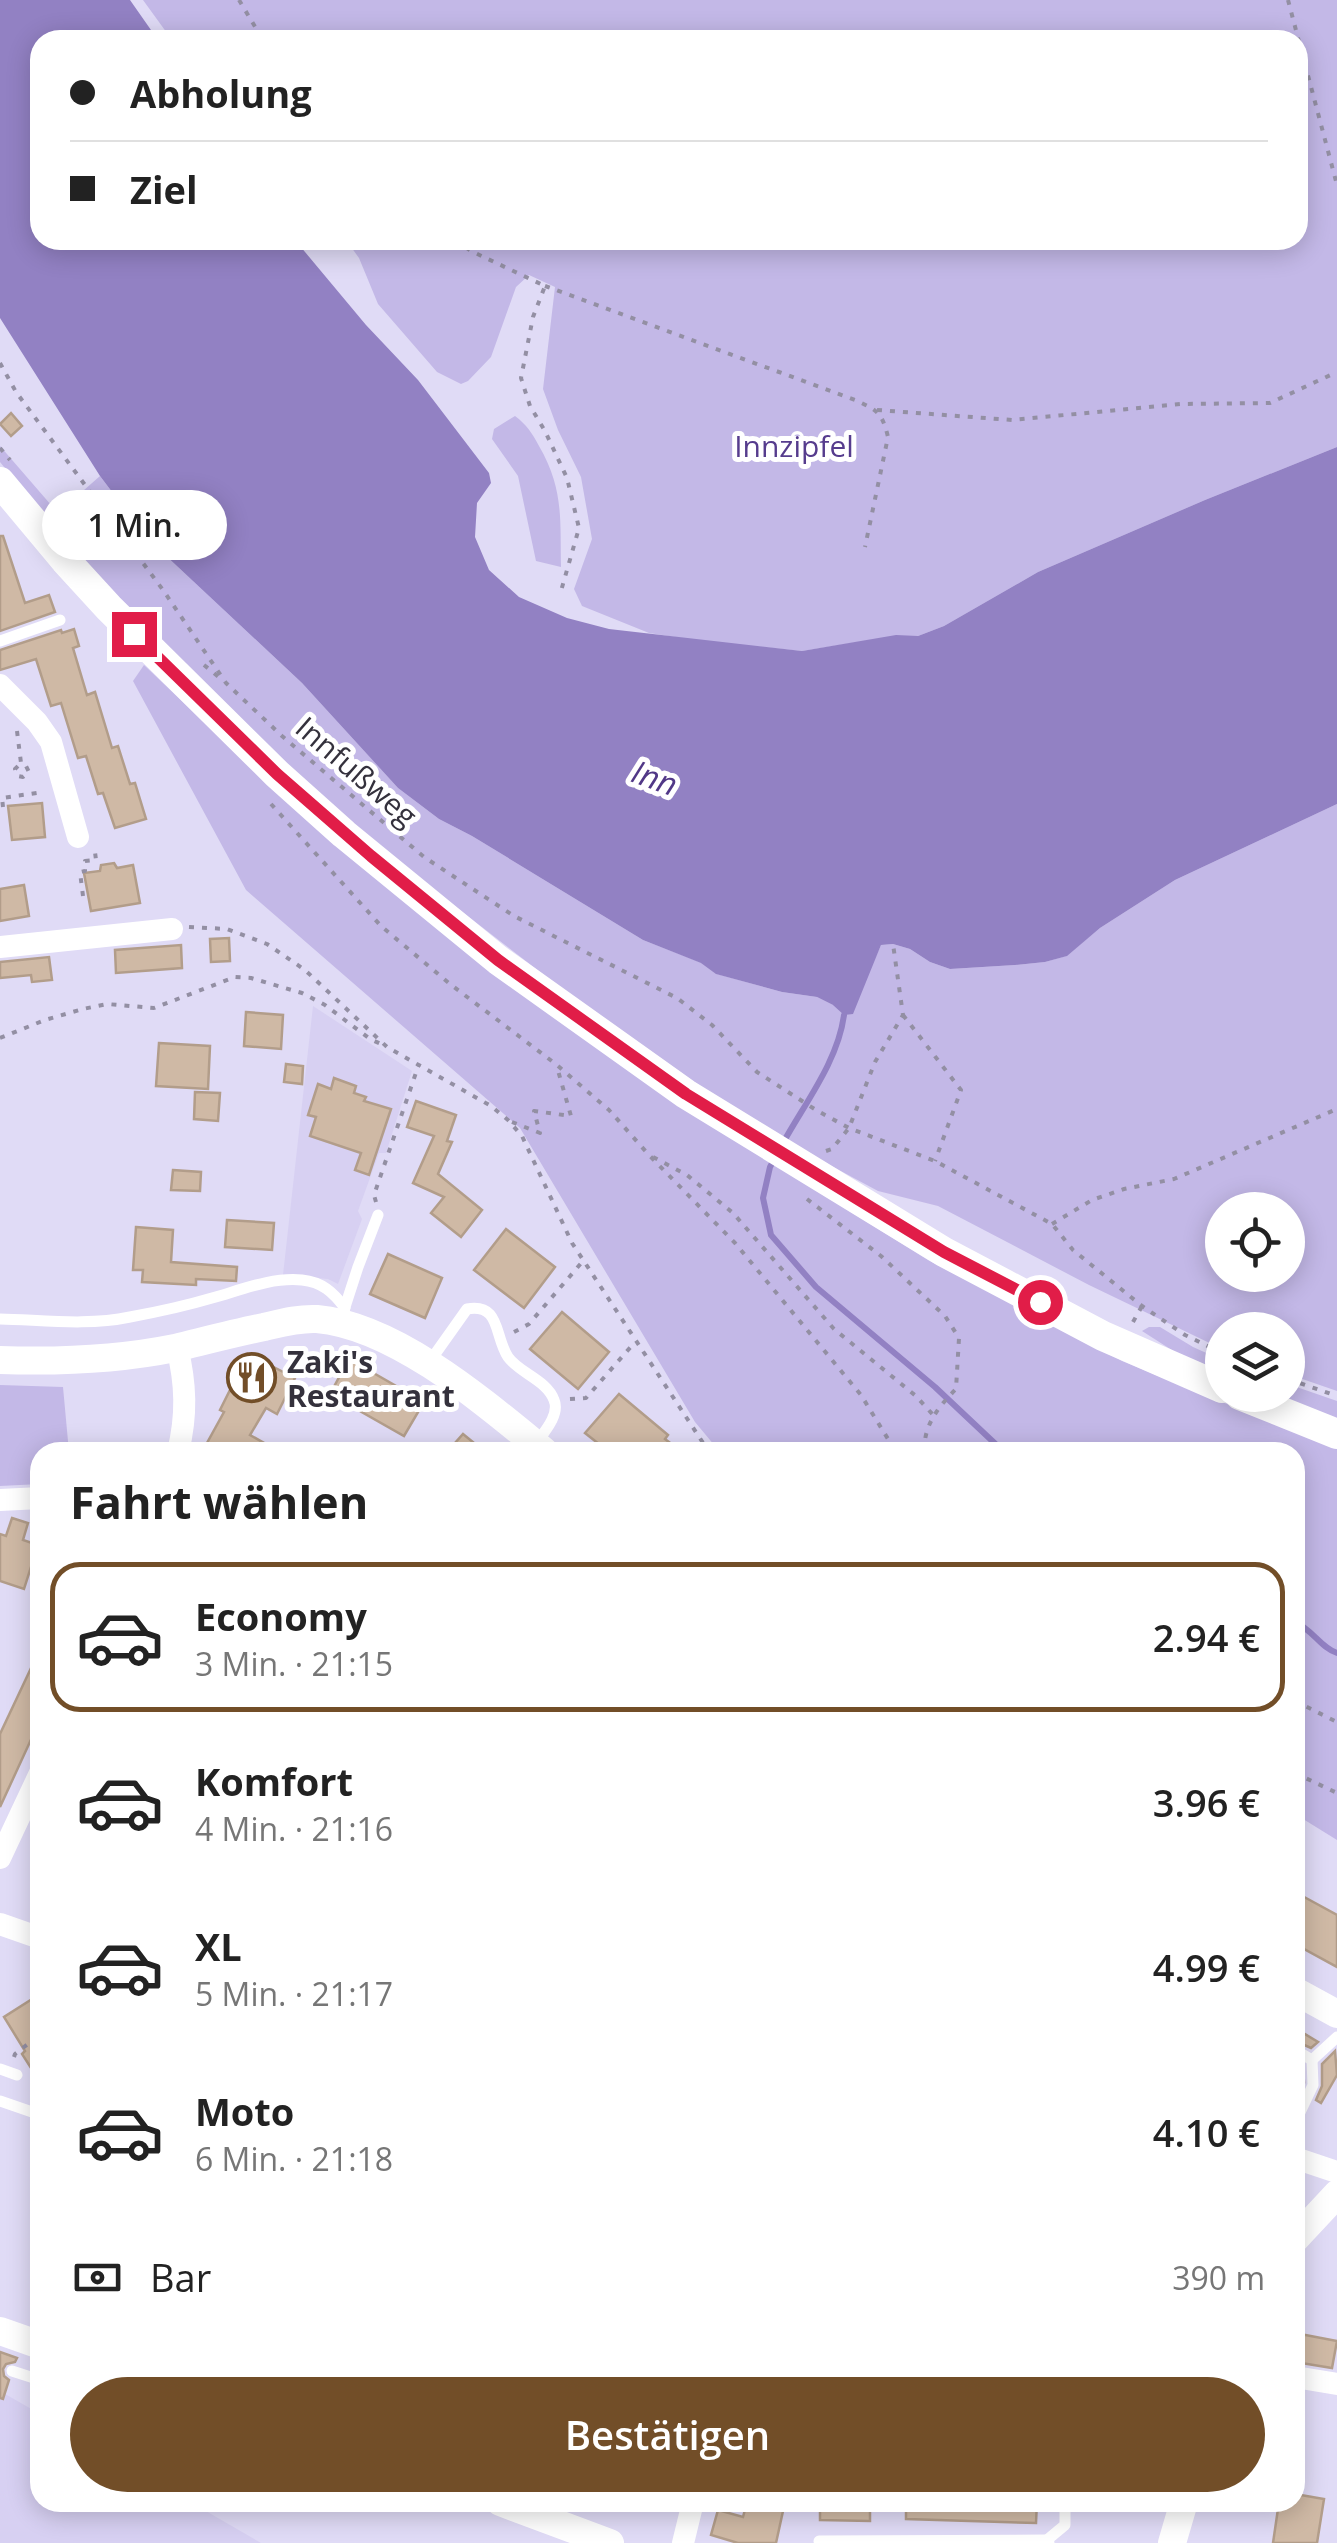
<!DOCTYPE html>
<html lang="de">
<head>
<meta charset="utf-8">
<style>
	body { margin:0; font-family:"Open Sans",sans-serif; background:#f6f6f6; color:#222; height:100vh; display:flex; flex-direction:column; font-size:38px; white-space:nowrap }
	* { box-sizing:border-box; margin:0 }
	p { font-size:32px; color:#767676 }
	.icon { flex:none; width:55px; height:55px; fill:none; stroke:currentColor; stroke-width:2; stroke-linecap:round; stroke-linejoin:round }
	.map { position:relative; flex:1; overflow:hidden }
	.drawer { position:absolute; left:30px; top:1442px; width:1275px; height:1070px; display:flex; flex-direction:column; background:#fff; border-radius:30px; box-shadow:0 5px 25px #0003 }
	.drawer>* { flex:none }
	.banner { position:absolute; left:30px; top:30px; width:1278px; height:220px; border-radius:30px; box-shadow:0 5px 25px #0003; display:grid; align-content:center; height:220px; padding:0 40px; background:#fff }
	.tools { position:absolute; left:1205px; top:1192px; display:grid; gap:20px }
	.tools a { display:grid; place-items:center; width:100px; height:100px; border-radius:50%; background:#fff; box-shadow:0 5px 25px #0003; font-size:50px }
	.end { position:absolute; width:45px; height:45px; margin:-22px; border:12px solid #e11d48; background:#fff; box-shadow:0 0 0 5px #fff }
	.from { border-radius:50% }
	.bubble { position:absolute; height:70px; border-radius:35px; background:#fff; box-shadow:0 5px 25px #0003; font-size:32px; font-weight:600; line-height:70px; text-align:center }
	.banner b { display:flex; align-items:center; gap:35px; height:95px; font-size:38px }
	.banner b+b { border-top:2px solid #e0e0e0 }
	.banner i { width:25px; height:25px; background:#222 }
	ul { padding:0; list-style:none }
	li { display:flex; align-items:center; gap:30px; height:150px; margin:0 20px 15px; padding:0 20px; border:5px solid transparent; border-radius:30px }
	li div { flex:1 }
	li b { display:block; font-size:38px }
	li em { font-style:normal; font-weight:600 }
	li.on { border-color:#724e28 }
	li>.icon { width:90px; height:90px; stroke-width:1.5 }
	h2 { padding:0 40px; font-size:45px; line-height:120px }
	.pay { display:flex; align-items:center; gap:25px; height:110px; padding:0 40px; font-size:38px }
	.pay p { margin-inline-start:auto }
	.cta { display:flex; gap:20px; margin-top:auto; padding:20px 40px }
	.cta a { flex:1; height:115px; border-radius:60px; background:#724e28; color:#fff; font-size:40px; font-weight:600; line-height:115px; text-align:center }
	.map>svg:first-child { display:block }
	.built { fill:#d7d0f2 }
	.green { fill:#c3b8e7; fill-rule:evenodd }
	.water { fill:#9281c3 }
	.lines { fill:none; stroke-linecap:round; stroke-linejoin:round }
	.stream { stroke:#9281c3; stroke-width:6 }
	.building { fill:#cfb9a5; stroke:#b29d8a; stroke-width:2.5 }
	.path { stroke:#938fa3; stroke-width:4; stroke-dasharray:5 8; stroke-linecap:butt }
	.service { stroke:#fff; stroke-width:11 }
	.minor { stroke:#fff; stroke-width:22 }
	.tertiary { stroke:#fff; stroke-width:28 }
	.secondary { stroke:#fff; stroke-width:30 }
	.route { stroke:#e11d48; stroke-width:12 }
	.labels { text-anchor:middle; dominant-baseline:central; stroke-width:10; stroke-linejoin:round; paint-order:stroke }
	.park-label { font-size:30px; fill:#563c8d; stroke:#fff }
	.street-label { font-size:30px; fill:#34313c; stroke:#fff }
	.poi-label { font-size:30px; font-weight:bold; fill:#34313c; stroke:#fff; text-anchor:start }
	.water-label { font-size:32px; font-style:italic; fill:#513887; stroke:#fff }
</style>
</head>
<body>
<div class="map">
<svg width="1337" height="2543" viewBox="0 0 1337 2543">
	<rect width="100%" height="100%" fill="#e0dbf6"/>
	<g class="built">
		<path d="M313 1006 412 1071 386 1153H379L358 1211 362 1219 338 1284 328 1279 283 1275Z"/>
		<path d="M0 2391 40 2414V2502L192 2503 261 2543H0Z"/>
	</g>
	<g class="green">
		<path d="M143 0H1337V447L1205 500 1038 572 944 626 918 636H896L802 651 701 641 649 633 582 606 574 589 592 539 581 477 558 430 543 389 555 287 529 275 516 287 491 357 468 381 461 384 437 372 378 304 359 258 346 240H1298V40H172Z"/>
		<path d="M515 416C527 425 532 433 539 446 564 489 560 520 561 567L536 561 518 476 492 439 494 429Z"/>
		<path d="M0 446 58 513 100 476 147 538 302 683 398 788 439 819 472 836 643 940 702 963 717 974 782 992 817 997 833 1005 867 976 881 945 893 944 910 949 930 962 950 969 1015 965 1045 962 1066 956 1100 928 1175 880 1337 804V1391L1288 1374V1330H1222V1349L1089 1285 938 1206 878 1191 785 1141 717 1098 553 982 377 846 186 672 49 523 0 462ZM1222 1210H1288V1275H1222Z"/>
		<path d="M144 665 284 798 793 1176 928 1260 1122 1361 1337 1449V1840L1295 1814V1452H720L695 1422 520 1128 246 890 133 681Z"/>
		<path d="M1149 1327H1160L1193 1347 1222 1360V1376L1178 1354 1142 1331Z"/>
		<path d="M1288 1384 1337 1401V1421L1269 1395H1288Z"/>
		<path d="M0 1385 63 1387 69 1452H40V1484L0 1486Z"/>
	</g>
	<path class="water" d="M0 0H130L158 40H40V240H295L366 325 418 380 489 473 491 483 477 503 475 537 489 570 519 597 567 618 609 629 802 651 896 635 918 636 944 626 1038 572 1205 500 1337 447V804L1175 880 1100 928 1067 956 1045 962 1015 965 950 969 930 962 910 949 893 944 881 945 853 1014 844 1015 833 1005 817 997 782 992 716 974 701 963 643 940 472 836 439 819 398 788 302 683 147 538 100 476 0 318Z"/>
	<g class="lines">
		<g class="stream">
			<path d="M783 1143C805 1103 838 1061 844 1015"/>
			<path d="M775 1158 770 1167 763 1198 771 1235 816 1287 935 1387 1004 1452"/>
			<path d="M1295 1622C1313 1630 1321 1648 1337 1653"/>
		</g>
	</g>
	<g class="building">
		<path d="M11 413 22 426 11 436 0 424Z"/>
		<path d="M0 536H3L25 603 49 595 55 612 0 631Z"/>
		<path d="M74 629 79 646 73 648 87 695 95 692 112 748 118 746 130 784 135 783 146 819 115 828 103 793 98 794 86 756 78 758 61 703 51 706 36 659 0 670V650L61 630 62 633Z"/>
		<path d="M42 803 45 837 12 840 8 806Z"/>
		<path d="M114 863 117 868 133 865 140 903 91 911 84 873 100 871 101 865Z"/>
		<path d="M24 885 29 916 0 921V889Z"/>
		<path d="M229 938 230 961 211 962 210 939Z"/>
		<path d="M181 945 182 968 116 973 115 950Z"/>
		<path d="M49 957 52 980 32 982 31 975 0 978V962Z"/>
		<path d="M246 1012 283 1015 281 1049 244 1046Z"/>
		<path d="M159 1043 210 1046 208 1089 156 1086Z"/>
		<path d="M286 1064 303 1066 302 1084 284 1082Z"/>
		<path d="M334 1078 356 1086 354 1093 366 1097 364 1101 391 1109 369 1175 355 1170 361 1153 310 1136 316 1117 308 1115 318 1084 331 1089Z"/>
		<path d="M195 1092 220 1093 218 1121 194 1119Z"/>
		<path d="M416 1101 456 1115 447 1141 452 1142 438 1174 482 1210 461 1237 431 1213 444 1197 413 1183 434 1136 407 1127Z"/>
		<path d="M173 1170 201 1172 200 1191 171 1190Z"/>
		<path d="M227 1220 274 1223 272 1250 225 1247Z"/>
		<path d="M136 1227 173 1230 171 1262 237 1267 236 1281 196 1279V1285L142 1282 143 1270H133Z"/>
		<path d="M506 1229 555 1267 524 1308 474 1270Z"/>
		<path d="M388 1254 442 1278 425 1318 370 1294Z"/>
		<path d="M562 1312 609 1352 578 1389 530 1349Z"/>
		<path d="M248 1354 295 1378 277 1414 266 1408 250 1435 280 1452H207L211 1445 207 1443 224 1412 220 1410Z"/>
		<path d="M349 1359 424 1402 404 1436 330 1394Z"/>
		<path d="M619 1394 668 1435 665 1439 682 1452H609L585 1433Z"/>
		<path d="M463 1434 485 1452H447Z"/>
		<path d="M12 1518 28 1523 23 1540 38 1545 24 1589 0 1581V1534L6 1536Z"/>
		<path d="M40 1649V1720L0 1807V1734Z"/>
		<path d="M1295 1892 1337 1915V1967L1295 1944Z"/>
		<path d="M40 1994V2082L22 2054 25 2051 4 2017Z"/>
		<path d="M1295 2028 1318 2042 1311 2048 1295 2041Z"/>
		<path d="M1335 2051 1337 2075 1321 2103 1316 2100 1322 2086V2064Z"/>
		<path d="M1295 2061 1303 2065 1304 2083 1300 2091 1295 2088Z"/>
		<path d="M1295 2333 1337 2341 1332 2368 1295 2362Z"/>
		<path d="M0 2352 17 2358 15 2362 6 2364 3 2369 4 2376 9 2380 3 2399 0 2398Z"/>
		<path d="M1295 2494 1324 2499 1317 2543H1273L1279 2502H1295Z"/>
		<path d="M747 2502H785L776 2543H738L711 2535 718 2510 743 2517Z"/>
		<path d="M820 2502H870V2521L820 2520Z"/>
		<path d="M906 2502H1037L1036 2523 906 2519Z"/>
	</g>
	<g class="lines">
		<g class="path">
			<path d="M239 0 263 40"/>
			<path d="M1288 0 1337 185"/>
			<path d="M455 240 471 251 545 286 533 317 521 378 530 406 545 431 567 478 579 528 561 591"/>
			<path d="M545 286 855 400C877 410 882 412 888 437L865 547"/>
			<path d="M0 363 16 392 163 590 226 683 282 736 424 857 514 916 677 998 712 1025 757 1072 816 1110 849 1128 935 1161 1052 1224 1073 1250 1142 1306 1185 1335 1222 1353"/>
			<path d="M877 410 1012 420 1181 404 1270 403 1337 372"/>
			<path d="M0 448 10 460"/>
			<path d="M204 665 220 678"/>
			<path d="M17 731 21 763 25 764 29 772 23 777 18 776 15 769 21 763"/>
			<path d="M271 804 381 926 450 984 557 1065 609 1110 649 1155 735 1243 861 1395 896 1452"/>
			<path d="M3 807 2 798 43 792"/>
			<path d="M83 896 80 872 85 871V861L96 860 95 852"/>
			<path d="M189 927 227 929 267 944 305 970 387 1047 491 1106 508 1120 522 1136 572 1243 709 1452"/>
			<path d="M903 1015 961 1090 935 1161"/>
			<path d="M0 1038 45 1020 83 1009 107 1004 154 1008 235 977 251 978 302 993 325 1005 370 1039 381 1044"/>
			<path d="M512 1122 540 1133 534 1111 571 1116 557 1067"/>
			<path d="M826 1151 832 1149 849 1128 875 1062 903 1015 893 944"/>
			<path d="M653 1157 687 1175 733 1213 834 1329 916 1396 934 1416"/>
			<path d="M807 1199 881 1256 945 1316 959 1338 956 1389C939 1406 922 1427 925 1452"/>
			<path d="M376 1202 374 1195 419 1064"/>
			<path d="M1052 1224 1092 1200 1124 1189 1174 1179 1337 1109"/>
			<path d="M1133 1322 1142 1306"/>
			<path d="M514 1332 529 1324 583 1261"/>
			<path d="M1288 1379 1337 1396"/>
			<path d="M570 1399 586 1398 635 1342"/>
			<path d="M1295 1701 1337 1722"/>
			<path d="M1295 1773 1337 1793"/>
			<path d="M14 2057 15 2054 28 2044"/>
		</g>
		<g class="service">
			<path d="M0 641 60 620"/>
			<path d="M344 1310 358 1267 378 1215"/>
			<path d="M0 1319C43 1320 87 1326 130 1317 157 1312 185 1306 212 1298 241 1290 271 1277 302 1280 322 1282 333 1292 345 1308"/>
			<path d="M428 1364 467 1309C501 1303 494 1336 508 1357 519 1373 547 1380 554 1400 560 1414 545 1431 537 1442"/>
			<path d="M1295 2050 1312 2060 1337 2037"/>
			<path d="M0 2069 17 2075"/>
			<path d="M0 2101 35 2113"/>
			<path d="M1295 2123 1313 2085 1312 2060"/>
			<path d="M12 2371 40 2380"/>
			<path d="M1047 2540 1065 2525V2502"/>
			<path d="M819 2541 1047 2540 1049 2543"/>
		</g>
		<g class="minor">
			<path d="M0 685 37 722 51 742 78 837"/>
			<path d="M0 947 172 929"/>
			<path d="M177 1347C186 1384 187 1415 178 1452"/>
			<path d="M0 1500 40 1498"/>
			<path d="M0 1858 40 1773"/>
			<path d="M0 1924 40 1938"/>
			<path d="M1295 2158 1337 2172"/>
			<path d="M1295 2377 1337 2384"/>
			<path d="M683 2543 693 2502"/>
		</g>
		<g class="tertiary">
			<path d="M0 1360C59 1362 116 1360 175 1348 204 1341 234 1333 264 1327 281 1323 299 1318 317 1319 396 1326 485 1403 545 1452"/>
			<path d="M1295 1991 1337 2014"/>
			<path d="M1295 2239 1337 2194"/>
			<path d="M0 2331 40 2345"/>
			<path d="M500 2502 610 2543"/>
			<path d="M1172 2543 1184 2502"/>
		</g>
		<g class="secondary">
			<path d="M0 482 65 560 109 608 277 774 344 834 498 960 686 1094 944 1252 1103 1336 1222 1388"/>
			<path d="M1240 1395 1337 1434"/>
		</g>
	</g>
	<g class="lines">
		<path class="route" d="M134 634 277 774 371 856 498 960 686 1094 944 1252 1040 1302"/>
	</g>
	<defs>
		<symbol id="restaurant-ring" viewBox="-11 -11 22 22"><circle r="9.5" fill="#fff" stroke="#724e28" stroke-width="1.5"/><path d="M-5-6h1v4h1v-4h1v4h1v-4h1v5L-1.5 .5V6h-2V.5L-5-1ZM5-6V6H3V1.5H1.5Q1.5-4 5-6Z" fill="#724e28"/></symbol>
	</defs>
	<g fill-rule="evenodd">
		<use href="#restaurant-ring" x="224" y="1350" width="55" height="55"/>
	</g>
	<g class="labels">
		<g class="park-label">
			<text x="794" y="445">Innzipfel</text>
		</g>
		<g class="street-label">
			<text transform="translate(357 771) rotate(41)">Innfußweg</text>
		</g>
		<g class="poi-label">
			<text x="287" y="1361">Zaki's<tspan x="287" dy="34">Restaurant</tspan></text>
		</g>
		<g class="water-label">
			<text transform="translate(655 777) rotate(20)">Inn</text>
		</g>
	</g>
</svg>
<div class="tools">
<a><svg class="icon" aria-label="locate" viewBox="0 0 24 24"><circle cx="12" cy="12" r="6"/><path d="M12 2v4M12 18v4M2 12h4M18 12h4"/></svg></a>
<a><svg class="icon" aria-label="layers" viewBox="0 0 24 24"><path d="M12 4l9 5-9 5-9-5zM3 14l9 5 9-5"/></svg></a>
</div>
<i class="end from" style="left:1040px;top:1302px"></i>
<i class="end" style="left:134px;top:634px"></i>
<div class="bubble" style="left:42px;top:490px;width:185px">1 Min.</div>
<div class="banner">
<b><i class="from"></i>Abholung</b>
<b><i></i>Ziel</b>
</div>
<section class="drawer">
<h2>Fahrt wählen</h2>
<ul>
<li class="on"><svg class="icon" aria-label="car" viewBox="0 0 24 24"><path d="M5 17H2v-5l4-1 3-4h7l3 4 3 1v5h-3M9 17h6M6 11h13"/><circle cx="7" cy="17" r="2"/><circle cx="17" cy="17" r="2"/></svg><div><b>Economy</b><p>3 Min. · 21:15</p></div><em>2.94 €</em></li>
<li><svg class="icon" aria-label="car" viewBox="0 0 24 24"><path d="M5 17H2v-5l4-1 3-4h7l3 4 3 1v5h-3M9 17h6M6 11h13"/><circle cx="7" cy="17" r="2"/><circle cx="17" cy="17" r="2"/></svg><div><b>Komfort</b><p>4 Min. · 21:16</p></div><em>3.96 €</em></li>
<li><svg class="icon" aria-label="car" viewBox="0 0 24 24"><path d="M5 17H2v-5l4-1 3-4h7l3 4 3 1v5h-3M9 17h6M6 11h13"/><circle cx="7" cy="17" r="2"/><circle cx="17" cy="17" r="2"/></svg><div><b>XL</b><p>5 Min. · 21:17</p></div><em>4.99 €</em></li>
<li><svg class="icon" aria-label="car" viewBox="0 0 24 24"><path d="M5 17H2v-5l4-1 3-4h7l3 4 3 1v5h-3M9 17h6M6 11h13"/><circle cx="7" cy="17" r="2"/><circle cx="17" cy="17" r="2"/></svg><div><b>Moto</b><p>6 Min. · 21:18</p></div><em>4.10 €</em></li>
</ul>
<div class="pay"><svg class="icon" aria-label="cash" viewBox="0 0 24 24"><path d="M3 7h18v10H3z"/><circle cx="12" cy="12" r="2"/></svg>Bar<p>390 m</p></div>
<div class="cta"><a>Bestätigen</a></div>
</section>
</div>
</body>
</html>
